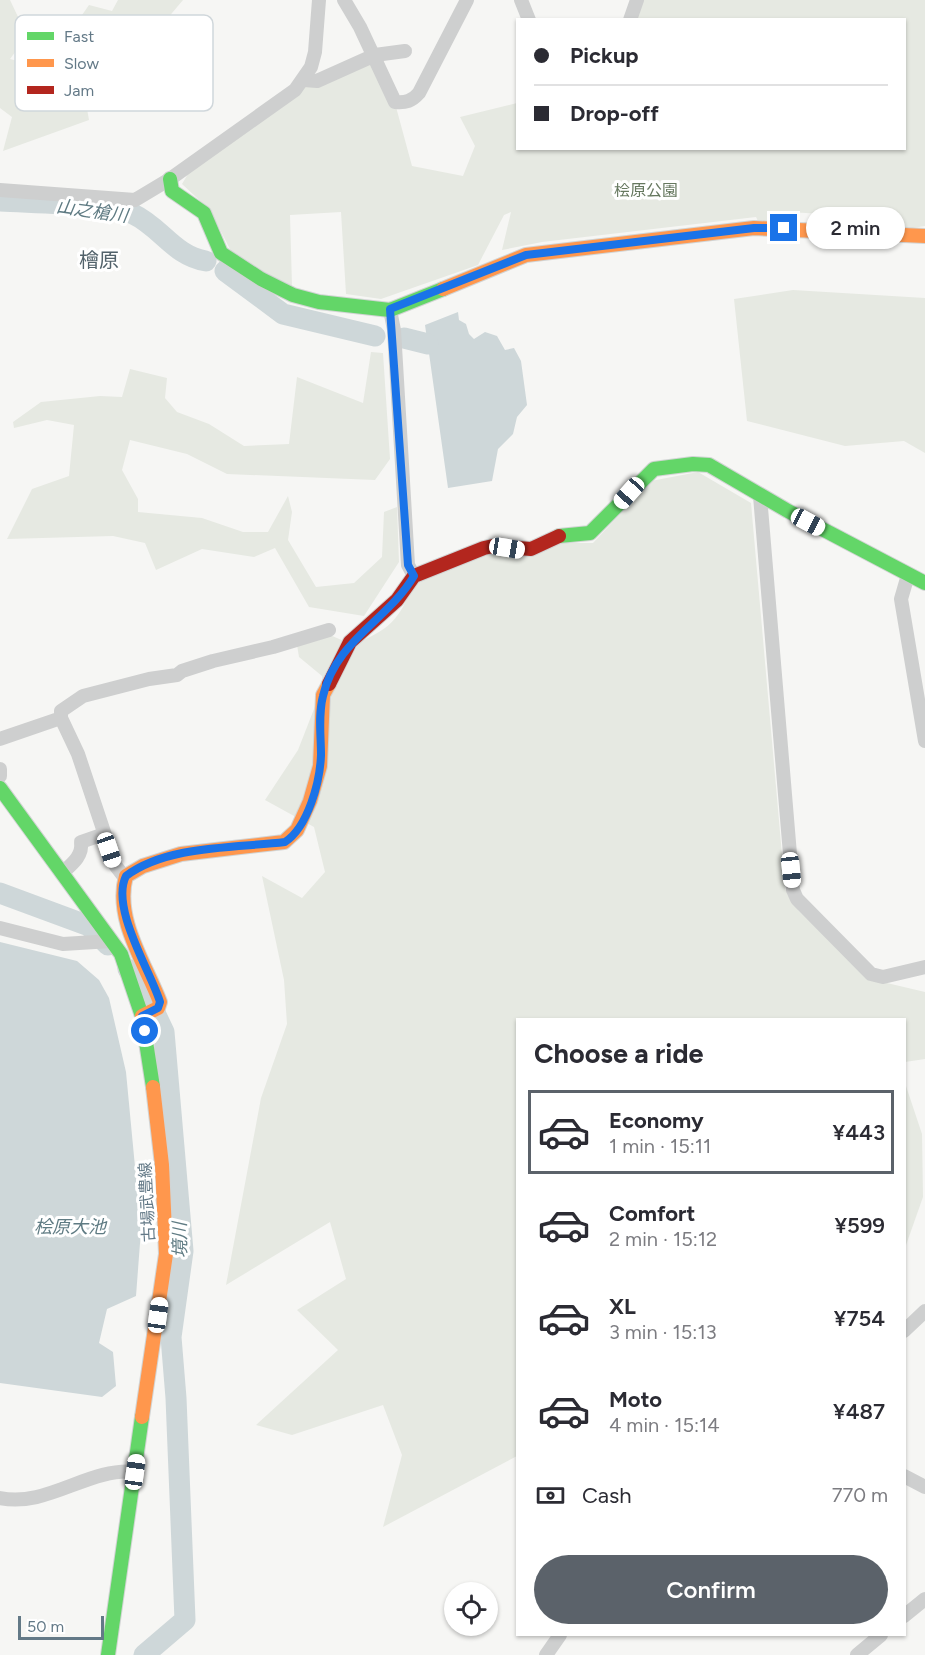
<!DOCTYPE html>
<html lang="en">
<head>
<meta charset="utf-8">
<style>
	body { margin:0; font-family:Figtree,"Noto Sans JP",sans-serif; background:#f2f2f3; color:#2b2b33; height:100vh; display:flex; flex-direction:column; font-size:22px; white-space:nowrap }
	* { box-sizing:border-box; margin:0 }
	p { font-size:20px; color:#7c7c81 }
	.icon { flex:none; width:33px; height:33px; fill:none; stroke:currentColor; stroke-width:2; stroke-linecap:round; stroke-linejoin:round }
	.map { position:relative; flex:1; overflow:hidden }
	.drawer { position:absolute; left:516px; top:1018px; width:390px; height:618px; display:flex; flex-direction:column; background:#fff; border-radius:0px; box-shadow:0 2px 4px #0004 }
	.drawer>* { flex:none }
	.guide { position:absolute; left:516px; top:18px; width:390px; height:132px; border-radius:0px; box-shadow:0 2px 4px #0004; display:grid; align-content:center; height:132px; padding:0 18px; background:#fff }
	.fabs { position:absolute; left:444px; top:1582px; display:grid; gap:12px }
	.fabs a { display:grid; place-items:center; width:54px; height:54px; border-radius:50%; background:#fff; box-shadow:0 2px 4px #0004; font-size:30px }
	.scale { position:absolute; left:18px; bottom:15px; width:86px; box-sizing:border-box; padding-left:6px; border:3px solid #637987; border-top:0; font-size:16px; line-height:21px; white-space:nowrap; color:#637987; -webkit-text-stroke:4px #fff; paint-order:stroke }
	.end { position:absolute; width:27px; height:27px; margin:-14px; border:8px solid #1a73e8; background:#fff; box-shadow:0 0 0 3px #fff }
	.from { border-radius:50% }
	.bubble { position:absolute; height:42px; border-radius:21px; background:#fff; box-shadow:0 2px 4px #0004; font-size:20px; font-weight:600; line-height:42px; text-align:center }
	.car { position:absolute; width:18px; height:36px; margin:-18px -9px; border-radius:8px; box-shadow:0 0 4px 2px #0007; background:linear-gradient(#fff 24%,#345 0 40%,#fff 0 76%,#345 0 86%,#fff 0) }
	.guide b { display:flex; align-items:center; gap:21px; height:57px; font-size:22px }
	.guide b+b { border-top:2px solid #e1e1e2 }
	.guide i { width:15px; height:15px; background:#2b2b33 }
	ul { padding:0; list-style:none }
	li { display:flex; align-items:center; gap:18px; height:84px; margin:0 12px 9px; padding:0 6px; border:3px solid transparent; border-radius:0px }
	li div { flex:1 }
	li b { display:block; font-size:22px }
	li em { font-style:normal; font-weight:600 }
	li.active { border-color:#5b626a }
	li>.icon { width:54px; height:54px; stroke-width:1.5 }
	h2 { padding:0 18px; font-size:27px; line-height:72px }
	.pay { display:flex; align-items:center; gap:15px; height:66px; padding:0 18px; font-size:22px }
	.pay p { margin-inline-start:auto }
	.cta { display:flex; gap:12px; margin-top:auto; padding:12px 18px }
	.cta a { flex:1; height:69px; border-radius:36px; background:#5b626a; color:#fff; font-size:24px; font-weight:600; line-height:69px; text-align:center }
	.map>svg:first-child { display:block }
	.green { fill:#e6e9e2 }
	.water { fill:#ced7d9 }
	.lines { fill:none; stroke-linecap:round; stroke-linejoin:round }
	.river { stroke:#ced7d9; stroke-width:21 }
	.fast-casing { stroke:#d2d4d4; stroke-width:16 }
	.slow-casing { stroke:#d2d4d4; stroke-width:16 }
	.jam-casing { stroke:#d2d4d4; stroke-width:16 }
	.street { stroke:#cecfcf; stroke-width:14 }
	.fast { stroke:#63d668; stroke-width:14 }
	.slow { stroke:#ff974d; stroke-width:14 }
	.jam { stroke:#b3261e; stroke-width:14 }
	.route { stroke:#1a73e8; stroke-width:8 }
	.labels { text-anchor:middle; dominant-baseline:central; stroke-width:6; stroke-linejoin:round; paint-order:stroke }
	.park-label { font-size:16px; fill:#66785f; stroke:#fff }
	.street-label { font-size:16px; fill:#637987; stroke:#fff }
	.water-label { font-size:18px; font-style:italic; fill:#5f7b83; stroke:#fff }
	.quarter-label { font-size:20px; fill:#52626b; stroke:#fff }
	.key { fill:#fff; stroke:#d0d7db; stroke-width:1.5 }
	.key-label { font-size:16px; fill:#637987 }
</style>
</head>
<body>
<div class="map">
<svg width="925" height="1655" viewBox="0 0 925 1655">
	<rect width="100%" height="100%" fill="#f6f6f4"/>
	<g class="green">
		<path d="M0 0H10L27 36 10 59 45 68 89 5 112 11 118 0H183L118 77 82 80 89 120 3 151 12 117 0 108Z"/>
		<path d="M641 0H925V226L900 230 873 217 789 212 759 223 756 217 542 242 502 250 511 212 504 215 478 265 381 299 346 294 341 212 290 215 292 286 235 259 210 210 182 184 194 164 307 80 383 59 412 166 463 176 475 146 460 117 517 103 518 148H904V20L633 19Z"/>
		<path d="M793 290 925 298V453L904 441 845 446 747 421 734 299Z"/>
		<path d="M371 352 383 353 390 459 375 480 227 474 187 454 130 440 122 470 138 499V512L202 518 243 532H268L288 496 292 512 288 540 316 587 354 583 382 557 384 512 397 507 399 562 364 616 309 607 275 548 254 557 202 549 156 570 145 543 113 536 7 539 32 489 69 476 74 425 47 420 14 428 13 422 41 402 100 396 122 397 130 369 167 378 165 398 177 412 209 424 244 446 289 444 297 377 363 403Z"/>
		<path d="M698 472 751 503 785 889 799 911 870 979 925 992V1059L905 1062 904 1020H518L517 1456 383 1527 402 1455 383 1405 292 1435 256 1425 338 1350 297 1310 346 1279 330 1222 226 1285 261 1098 287 1024 284 980 262 876 302 898 325 872 314 827 265 800 298 750 323 686 322 676 299 657 297 645 330 635 353 645C391 628 399 621 414 582L484 552 559 543H593L651 481Z"/>
		<path d="M905 1083 922 1134 923 1197 905 1248Z"/>
	</g>
	<g class="water">
		<path d="M458 312 459 320 466 324 469 334 474 339 485 332 497 336 505 350 514 348 521 361 527 405 517 417 513 434 498 449 492 481 448 488 425 325Z"/>
		<path d="M0 942 77 961 99 980 109 998 126 1072 141 1230 136 1296 107 1309 99 1343 113 1352 116 1386 102 1397 0 1383Z"/>
	</g>
	<g class="lines">
		<g class="river">
			<path d="M0 201C31 203 109 203 133 214 161 227 174 256 206 261"/>
			<path d="M225 271 283 314 375 336"/>
			<path d="M404 338 428 344"/>
			<path d="M0 893 89 926 108 945"/>
			<path d="M128 969 147 996 164 1032 183 1251 171 1337 176 1398 185 1620 144 1655"/>
		</g>
		<defs>
			<g id="fast">
				<path d="M170 179 172 191 204 213 221 253 261 279 293 295 319 302 390 310 443 289"/>
				<path d="M559 536 590 533 654 469 693 464 709 465 788 511 925 583"/>
				<path d="M0 788 121 954 142 1016 153 1087"/>
				<path d="M108 1655 142 1417"/>
			</g>
			<g id="slow">
				<path d="M443 289 526 255 754 228 925 236"/>
				<path d="M142 1016 158 1008 160 1002C145 963 114 919 126 876L143 866 181 854 284 842 297 830 310 801 320 766 323 695 329 684"/>
				<path d="M142 1417 166 1254 162 1165 153 1087"/>
			</g>
			<path id="jam" d="M329 684 350 642 397 600 414 576 484 548 493 546 531 549 559 536"/>
		</defs>
		<use href="#fast" class="fast-casing"/>
		<use href="#slow" class="slow-casing"/>
		<use href="#jam" class="jam-casing"/>
		<g class="street">
			<path d="M344 0 360 27 395 102C406 103 412 101 419 93L467 0"/>
			<path d="M521 0 529 20"/>
			<path d="M630 20 637 0"/>
			<path d="M304 80 317 81 375 55 405 51"/>
			<path d="M0 190 135 200 170 179 295 90 311 67 315 52 319 0"/>
			<path d="M390 310 394 330 408 565 414 576"/>
			<path d="M760 496 793 890 797 899 871 974 883 977 925 967"/>
			<path d="M908 575 901 599 925 741"/>
			<path d="M61 718 78 754 115 865 125 878"/>
			<path d="M0 739 61 718V711L83 696 149 679 177 675 182 671 213 661 273 647 329 630"/>
			<path d="M0 769V776"/>
			<path d="M62 873C72 864 83 856 81 842L104 834"/>
			<path d="M0 928 63 944 111 941"/>
			<path d="M904 1331 925 1311"/>
			<path d="M904 1476 925 1487"/>
			<path d="M0 1498C47 1508 89 1467 135 1472"/>
			<path d="M904 1616 925 1599"/>
			<path d="M546 1655 560 1635"/>
			<path d="M857 1655 881 1635"/>
		</g>
		<use href="#fast" class="fast"/>
		<use href="#slow" class="slow"/>
		<use href="#jam" class="jam"/>
	</g>
	<g class="lines">
		<path class="route" d="M145 1031 142 1016 158 1008 160 1002C151 972 110 908 126 876 167 845 236 848 285 842 308 827 320 782 321 755 321 736 318 715 323 696 336 640 387 621 414 576L408 565 390 309 526 255 754 228H784"/>
	</g>
	<g class="labels">
		<g class="park-label">
			<text x="646" y="190">桧原公園</text>
		</g>
		<g class="street-label">
			<text transform="translate(147 1202) rotate(-93)">古場武豊線</text>
		</g>
		<g class="water-label">
			<text transform="translate(92 211) rotate(8)">山之槍川</text>
			<text x="70" y="1227">桧原大池</text>
			<text transform="translate(180 1240) rotate(-91)">境川</text>
		</g>
		<g class="quarter-label">
			<text x="99" y="260">檜原</text>
		</g>
	</g>
	<rect x="15" y="15" width="198" height="96" rx="9" class="key"/>
	<rect x="27" y="32" width="27" height="8" fill="#63d668"/>
	<rect x="27" y="59" width="27" height="8" fill="#ff974d"/>
	<rect x="27" y="86" width="27" height="8" fill="#b3261e"/>
	<g class="key-label">
		<text x="64" y="42">Fast</text>
		<text x="64" y="69">Slow</text>
		<text x="64" y="96">Jam</text>
	</g>
</svg>
<div class="fabs">
<a><svg class="icon" aria-label="locate" viewBox="0 0 24 24"><circle cx="12" cy="12" r="6"/><path d="M12 2v4M12 18v4M2 12h4M18 12h4"/></svg></a>
</div>
<div class="scale">50 m</div>
<i class="end from" style="left:145px;top:1031px"></i>
<i class="end" style="left:784px;top:228px"></i>
<div class="bubble" style="left:806px;top:207px;width:99px">2 min</div>
<i class="car" style="left:629px;top:493px;rotate:222deg"></i>
<i class="car" style="left:808px;top:522px;rotate:118deg"></i>
<i class="car" style="left:507px;top:548px;rotate:99deg"></i>
<i class="car" style="left:109px;top:850px;rotate:161deg"></i>
<i class="car" style="left:791px;top:870px;rotate:174deg"></i>
<i class="car" style="left:158px;top:1315px;rotate:8deg"></i>
<i class="car" style="left:135px;top:1472px;rotate:8deg"></i>
<div class="guide">
<b><i class="from"></i>Pickup</b>
<b><i></i>Drop-off</b>
</div>
<section class="drawer">
<h2>Choose a ride</h2>
<ul>
<li class="active"><svg class="icon" aria-label="car" viewBox="0 0 24 24"><path d="M5 17H2v-5l4-1 3-4h7l3 4 3 1v5h-3M9 17h6M6 11h13"/><circle cx="7" cy="17" r="2"/><circle cx="17" cy="17" r="2"/></svg><div><b>Economy</b><p>1 min · 15:11</p></div><em>¥443</em></li>
<li><svg class="icon" aria-label="car" viewBox="0 0 24 24"><path d="M5 17H2v-5l4-1 3-4h7l3 4 3 1v5h-3M9 17h6M6 11h13"/><circle cx="7" cy="17" r="2"/><circle cx="17" cy="17" r="2"/></svg><div><b>Comfort</b><p>2 min · 15:12</p></div><em>¥599</em></li>
<li><svg class="icon" aria-label="car" viewBox="0 0 24 24"><path d="M5 17H2v-5l4-1 3-4h7l3 4 3 1v5h-3M9 17h6M6 11h13"/><circle cx="7" cy="17" r="2"/><circle cx="17" cy="17" r="2"/></svg><div><b>XL</b><p>3 min · 15:13</p></div><em>¥754</em></li>
<li><svg class="icon" aria-label="car" viewBox="0 0 24 24"><path d="M5 17H2v-5l4-1 3-4h7l3 4 3 1v5h-3M9 17h6M6 11h13"/><circle cx="7" cy="17" r="2"/><circle cx="17" cy="17" r="2"/></svg><div><b>Moto</b><p>4 min · 15:14</p></div><em>¥487</em></li>
</ul>
<div class="pay"><svg class="icon" aria-label="cash" viewBox="0 0 24 24"><path d="M3 7h18v10H3z"/><circle cx="12" cy="12" r="2"/></svg>Cash<p>770 m</p></div>
<div class="cta"><a>Confirm</a></div>
</section>
</div>
</body>
</html>
